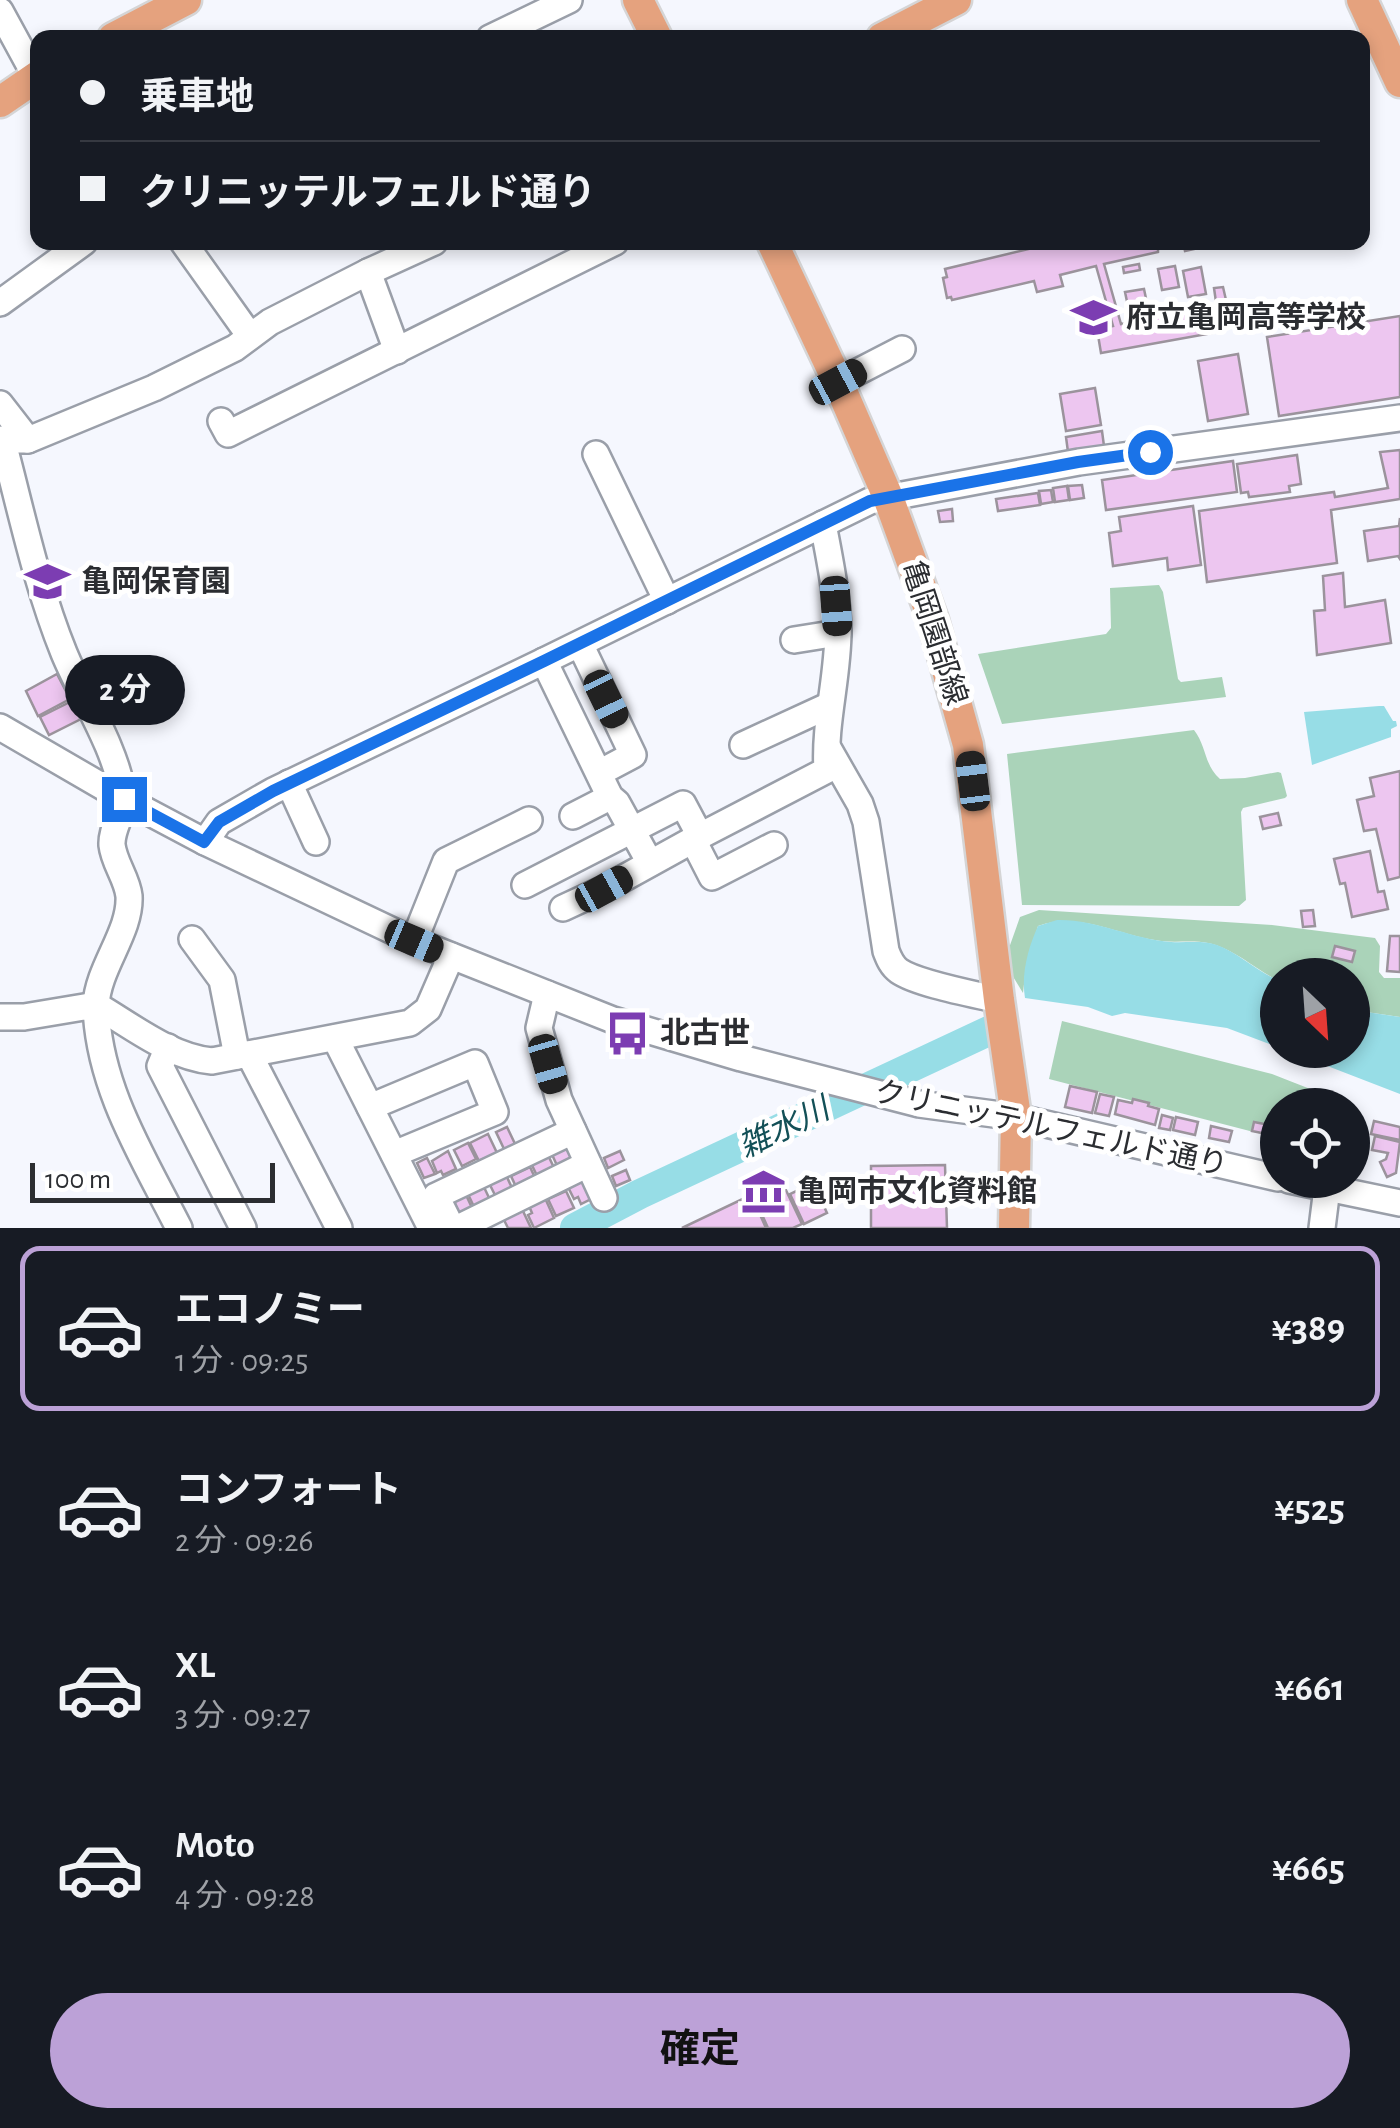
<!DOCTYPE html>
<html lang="ja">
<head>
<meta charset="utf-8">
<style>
	body { margin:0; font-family:"Alegreya Sans","Noto Sans JP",sans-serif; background:#242831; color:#f1f3f6; height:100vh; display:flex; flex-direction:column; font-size:38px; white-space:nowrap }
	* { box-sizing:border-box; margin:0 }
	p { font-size:32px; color:#9ea1a6 }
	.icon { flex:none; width:55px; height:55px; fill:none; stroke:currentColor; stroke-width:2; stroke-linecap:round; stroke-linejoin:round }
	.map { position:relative; height:1228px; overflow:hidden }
	.details { display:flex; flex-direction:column; background:#171b24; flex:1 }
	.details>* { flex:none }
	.guide { position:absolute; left:30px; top:30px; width:1340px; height:220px; border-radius:20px; box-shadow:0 5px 15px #0003; display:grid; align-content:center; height:220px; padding:0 50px; background:#171b24 }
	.needle { width:65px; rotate:155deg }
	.controls { position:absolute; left:1260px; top:958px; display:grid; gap:20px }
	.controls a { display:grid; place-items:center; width:110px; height:110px; border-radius:50%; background:#171b24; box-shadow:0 5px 15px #0003; font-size:50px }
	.scale { position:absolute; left:30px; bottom:25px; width:245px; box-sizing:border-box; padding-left:10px; border:5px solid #2b2d31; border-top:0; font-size:28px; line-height:35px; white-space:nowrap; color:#2b2d31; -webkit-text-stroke:8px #fff; paint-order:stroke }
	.end { position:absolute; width:45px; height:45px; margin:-22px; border:12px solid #1a73e8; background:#fff; box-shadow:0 0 0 5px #fff }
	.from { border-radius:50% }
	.bubble { position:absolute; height:70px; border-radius:35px; background:#171b24; box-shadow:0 5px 15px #0003; font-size:32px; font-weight:700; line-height:70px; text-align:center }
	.car { position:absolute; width:30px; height:60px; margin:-30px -15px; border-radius:12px; box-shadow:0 0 8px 2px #0007; background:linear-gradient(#222 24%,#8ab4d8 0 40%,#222 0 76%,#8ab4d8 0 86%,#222 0) }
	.guide b { display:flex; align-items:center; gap:35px; height:95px; font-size:38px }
	.guide b+b { border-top:2px solid #363941 }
	.guide i { width:25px; height:25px; background:#f1f3f6 }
	ul { padding:18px 0 0; list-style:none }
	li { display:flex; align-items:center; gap:30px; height:165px; margin:0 20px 15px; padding:0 30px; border:5px solid transparent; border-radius:20px }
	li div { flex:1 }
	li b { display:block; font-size:38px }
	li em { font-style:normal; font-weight:700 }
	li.active { border-color:#bca1d7 }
	li>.icon { width:90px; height:90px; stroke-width:1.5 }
	.cta { display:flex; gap:20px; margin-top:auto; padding:20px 50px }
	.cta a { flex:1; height:115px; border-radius:60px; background:#bca1d7; color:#111; font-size:40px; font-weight:700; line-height:115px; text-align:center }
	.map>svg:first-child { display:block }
	.green { fill:#aad3b9 }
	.water { fill:#97dde6 }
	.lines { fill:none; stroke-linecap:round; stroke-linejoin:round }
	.river { stroke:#97dde6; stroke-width:30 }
	.building { fill:#edc6f0; stroke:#9b939c; stroke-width:2.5 }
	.minor-casing { stroke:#9a9fa9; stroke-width:30 }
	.major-casing { stroke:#d5d5d6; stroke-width:35 }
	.minor { stroke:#fff; stroke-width:25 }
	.major { stroke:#e5a27e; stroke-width:30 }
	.route { stroke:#1a73e8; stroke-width:12 }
	.labels { text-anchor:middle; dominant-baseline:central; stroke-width:10; stroke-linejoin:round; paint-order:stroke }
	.poi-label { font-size:30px; font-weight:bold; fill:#2b2d31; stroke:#fff; text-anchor:start }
	.street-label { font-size:30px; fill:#2b2d31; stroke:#fff }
	.water-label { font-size:32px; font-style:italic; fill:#135057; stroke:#fff }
</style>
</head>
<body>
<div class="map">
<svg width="1400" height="1228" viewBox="0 0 1400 1228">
	<rect width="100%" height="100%" fill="#f5f7fe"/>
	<g class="green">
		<path d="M1159 585 1163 592 1178 679 1181 682 1222 677 1226 697 1002 724 978 654 1106 634 1111 628 1110 588Z"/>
		<path d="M1194 730C1207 747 1204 765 1220 779L1245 778 1278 772 1281 773 1287 796 1285 798 1243 808 1241 812 1246 900 1239 906 1022 905 1007 754Z"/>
		<path d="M1039 910 1272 925 1375 938 1380 946 1379 972 1384 978H1400V1017L1353 1010 1352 975H1278L1277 980C1255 969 1233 948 1208 943 1193 940 1176 943 1161 941 1119 936 1080 911 1038 926L1026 966 1023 993 1004 962 1020 917Z"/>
		<path d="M1062 1021 1272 1074 1351 1105H1278L1277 1138 1049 1079Z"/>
	</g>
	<g class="water">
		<path d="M1379 706H1384L1393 721H1396L1397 726 1391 729V737L1312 765 1304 712Z"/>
		<path d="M1057 920C1096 919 1132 939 1171 942 1186 943 1203 940 1217 945 1238 953 1256 970 1277 980V1047L1227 1028 1125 1013 1112 1016 1088 1007 1025 998C1021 974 1028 948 1038 926Z"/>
		<path d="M1353 1010 1400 1017V1094L1286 1050H1352Z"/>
	</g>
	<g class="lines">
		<path class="river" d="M575 1228 640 1194 993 1029"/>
	</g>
	<g class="building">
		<path d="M1058 242H1181L1158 248V252L1104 264 1121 324 1214 307 1218 332 1101 353 1097 329 1113 326 1096 266 1060 275 1063 286 1037 292 1034 281 952 300 951 297 947 298 943 278 947 277 945 269Z"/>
		<path d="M1183 242H1211L1212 245 1185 251Z"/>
		<path d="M1139 264 1140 270 1124 273 1123 267Z"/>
		<path d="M1175 266 1179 287 1162 290 1158 269Z"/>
		<path d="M1201 267 1206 294 1188 297 1183 271Z"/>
		<path d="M1223 287 1226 300 1216 302 1214 288Z"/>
		<path d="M1144 289 1148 308 1129 311 1125 292Z"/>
		<path d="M1400 316V397L1279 416 1267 337Z"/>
		<path d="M1238 354 1248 414 1208 421 1198 361Z"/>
		<path d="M1095 388 1101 425 1066 431 1060 394Z"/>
		<path d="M1102 431 1104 446 1068 452 1066 437Z"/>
		<path d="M1400 450V499L1331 510 1337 563 1207 582 1199 511 1334 492 1335 497 1388 488 1380 452Z"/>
		<path d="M1297 455 1301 484 1289 486 1290 492 1249 497 1248 492 1241 493 1237 464Z"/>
		<path d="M1233 461 1237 492 1106 510 1102 480Z"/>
		<path d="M1082 485 1084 498 1070 500 1068 486Z"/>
		<path d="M1067 486 1069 500 1055 502 1053 488Z"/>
		<path d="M1051 490 1053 502 1041 504 1039 491Z"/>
		<path d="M1038 493 1040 505 998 511 996 499Z"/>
		<path d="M1193 506 1201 565 1168 570 1167 558 1113 566 1109 533 1121 531 1119 517Z"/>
		<path d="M952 509 953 521 940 522 938 511Z"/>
		<path d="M1400 518V559L1398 556 1368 561 1364 531 1399 526Z"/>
		<path d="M1343 573 1345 607 1385 600 1391 643 1317 655 1314 611 1325 610 1323 576Z"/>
		<path d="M57 674 70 699 38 716 26 691Z"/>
		<path d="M72 701 81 719 49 735 40 717Z"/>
		<path d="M1400 771V877L1388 880 1376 829 1364 831 1357 800 1374 796 1370 778Z"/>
		<path d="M1278 813 1281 825 1263 829 1260 817Z"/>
		<path d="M1370 851 1378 892 1384 891 1388 909 1352 917 1345 883 1340 884 1334 859Z"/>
		<path d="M1313 910 1315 926 1303 927 1301 911Z"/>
		<path d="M1390 936H1400V972L1387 971Z"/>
		<path d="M1335 946 1355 951 1352 962 1332 957Z"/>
		<path d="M1070 1086 1097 1092 1092 1113 1065 1107Z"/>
		<path d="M1100 1094 1114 1097 1109 1116 1095 1113Z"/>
		<path d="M1133 1099 1149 1103 1148 1106 1159 1109 1155 1125 1115 1114 1118 1100 1132 1103Z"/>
		<path d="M1162 1115 1173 1118 1170 1130 1159 1128Z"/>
		<path d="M1176 1117 1198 1122 1195 1135 1173 1130Z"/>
		<path d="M1374 1121 1400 1127V1140L1371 1134Z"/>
		<path d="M1254 1122 1274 1126 1272 1135 1252 1131Z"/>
		<path d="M1211 1126 1232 1131 1229 1142 1209 1138Z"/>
		<path d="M507 1127 516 1146 505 1151 496 1132Z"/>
		<path d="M488 1134 497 1153 479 1161 470 1143Z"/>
		<path d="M1375 1136 1400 1142 1396 1173 1387 1177 1380 1162 1386 1159 1388 1153 1372 1150Z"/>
		<path d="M569 1142 578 1161 559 1170 550 1150Z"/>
		<path d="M468 1143 476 1159 462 1166 454 1150Z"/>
		<path d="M448 1151 456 1169 443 1175 441 1171 437 1173 432 1161Z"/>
		<path d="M620 1151 624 1160 608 1168 604 1158Z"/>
		<path d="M547 1153 556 1172 539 1180 530 1161Z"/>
		<path d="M427 1158 435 1174 424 1178 417 1163Z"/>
		<path d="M945 1165 947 1228H871V1166Z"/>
		<path d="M530 1167 537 1182 518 1191 511 1176Z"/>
		<path d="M626 1170 630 1180 616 1186 612 1176Z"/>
		<path d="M506 1175 512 1188 498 1201 489 1183Z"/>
		<path d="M587 1178 593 1198 581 1204 578 1197 574 1199 568 1187Z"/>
		<path d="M813 1183 827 1213 804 1224 790 1194Z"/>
		<path d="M483 1185 491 1202 475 1209 467 1192Z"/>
		<path d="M784 1186 802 1224 793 1228H768L755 1199Z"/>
		<path d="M566 1191 574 1208 556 1216 548 1199Z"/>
		<path d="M466 1195 474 1212 455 1221 451 1212 457 1209 454 1201Z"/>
		<path d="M751 1195 766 1228H682Z"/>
		<path d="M545 1198 554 1218 534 1228 528 1215 532 1213 529 1206Z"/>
		<path d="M522 1209 531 1228H508L504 1220Z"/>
	</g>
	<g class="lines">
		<defs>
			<g id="minor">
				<path d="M0 11 36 77"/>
				<path d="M490 38 569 0"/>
				<path d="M183 242 250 336"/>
				<path d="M368 272 397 351"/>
				<path d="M0 303 84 242"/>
				<path d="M838 382 902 349"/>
				<path d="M0 404 28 440"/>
				<path d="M221 421 228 434 615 242"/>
				<path d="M2 439C21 510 36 584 64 653 83 699 114 744 123 794 126 811 111 827 112 845 114 863 127 878 129 896 131 932 98 967 96 1005 132 1026 170 1057 212 1061L410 1023 428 1009 451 956"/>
				<path d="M0 440H28L154 388 235 348 270 322 368 272 434 242"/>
				<path d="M596 454 667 601"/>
				<path d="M794 640 838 633"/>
				<path d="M580 644 633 755 599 773"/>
				<path d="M544 661 610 797 617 803 650 863"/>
				<path d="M0 727 124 799 205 842 414 941 613 1020 741 1058 919 1104 1016 1117 1278 1178"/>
				<path d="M743 745 830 705"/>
				<path d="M828 748 860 804 866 822 886 951C889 959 892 966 899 971 918 984 974 994 999 1000"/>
				<path d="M289 783 316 842"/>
				<path d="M573 816 610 797"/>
				<path d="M693 840 712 877 774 845"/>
				<path d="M205 842 219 822 273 791 544 661 870 501 1079 462 1400 418"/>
				<path d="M525 885 683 804 700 836"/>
				<path d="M563 908 604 889 700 836 827 770C824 723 838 678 838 631 837 595 830 560 823 524"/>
				<path d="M192 939 222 980 237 1056"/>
				<path d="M414 941 446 861 529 820"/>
				<path d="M547 994 539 1028 559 1100 604 1198"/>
				<path d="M0 1017H24L96 1005C98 1087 143 1157 179 1228"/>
				<path d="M335 1038 431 1228"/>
				<path d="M168 1047 160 1066 243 1228"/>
				<path d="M249 1054 339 1228"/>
				<path d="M370 1107 475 1063 495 1112 394 1154"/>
				<path d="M1289 1180 1400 1203"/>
				<path d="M452 1228 436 1196 573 1131"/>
				<path d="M458 1228 588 1164"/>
				<path d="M1322 1228 1327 1188"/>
			</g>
			<g id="major">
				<path d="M638 0 657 38"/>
				<path d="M1362 0 1400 82"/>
				<path d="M113 38 186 0"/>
				<path d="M882 38 956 0"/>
				<path d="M0 102 38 76"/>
				<path d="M772 242 838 382 888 497 933 620 968 745 999 1000 1016 1117 1014 1228"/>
			</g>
		</defs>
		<use href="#minor" class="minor-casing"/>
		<use href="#major" class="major-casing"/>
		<use href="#minor" class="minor"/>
		<use href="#major" class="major"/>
	</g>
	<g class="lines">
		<path class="route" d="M124 799 204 842 219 822 273 791 544 661 870 501 1078 462 1150 452"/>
	</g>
	<defs>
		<symbol id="school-bare" viewBox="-9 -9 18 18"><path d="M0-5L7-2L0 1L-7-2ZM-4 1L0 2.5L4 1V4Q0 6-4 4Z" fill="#7c3db2" stroke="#fff" stroke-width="2.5" paint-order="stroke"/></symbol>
		<symbol id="bus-bare" viewBox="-9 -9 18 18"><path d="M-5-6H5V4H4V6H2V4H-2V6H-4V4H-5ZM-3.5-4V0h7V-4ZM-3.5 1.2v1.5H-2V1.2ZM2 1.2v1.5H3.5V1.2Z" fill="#7c3db2" stroke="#fff" stroke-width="2.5" paint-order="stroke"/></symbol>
		<symbol id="museum-bare" viewBox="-9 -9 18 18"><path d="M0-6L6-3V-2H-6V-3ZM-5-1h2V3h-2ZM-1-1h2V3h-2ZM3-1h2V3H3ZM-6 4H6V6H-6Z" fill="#7c3db2" stroke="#fff" stroke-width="2.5" paint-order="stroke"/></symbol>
	</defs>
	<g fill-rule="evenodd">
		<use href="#school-bare" x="1062" y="286" width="63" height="63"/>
		<use href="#school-bare" x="16" y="550" width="63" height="63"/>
		<use href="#bus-bare" x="596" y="1002" width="63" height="63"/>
		<use href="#museum-bare" x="732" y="1160" width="63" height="63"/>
	</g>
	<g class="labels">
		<g class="poi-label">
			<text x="1126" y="318">府立亀岡高等学校</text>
			<text x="81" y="582">亀岡保育園</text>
			<text x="660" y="1034">北古世</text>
			<text x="797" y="1192">亀岡市文化資料館</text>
		</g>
		<g class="street-label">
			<text transform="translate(934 633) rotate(72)">亀岡園部線</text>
			<text transform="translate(1051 1129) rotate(12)">クリニッテルフェルド通り</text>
		</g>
		<g class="water-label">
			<text transform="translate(784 1128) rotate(-26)">雑水川</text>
		</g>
	</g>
</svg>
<div class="controls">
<a><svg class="needle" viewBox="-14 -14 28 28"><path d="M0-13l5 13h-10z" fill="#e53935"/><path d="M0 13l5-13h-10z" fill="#9ea1a6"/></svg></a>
<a><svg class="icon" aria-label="locate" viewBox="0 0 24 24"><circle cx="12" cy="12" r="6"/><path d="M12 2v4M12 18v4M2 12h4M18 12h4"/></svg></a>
</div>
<div class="scale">100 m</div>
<i class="end from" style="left:1150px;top:452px"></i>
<i class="end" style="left:124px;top:799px"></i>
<div class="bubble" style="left:65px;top:655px;width:120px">2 分</div>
<i class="car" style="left:838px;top:382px;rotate:62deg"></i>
<i class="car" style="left:836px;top:606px;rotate:176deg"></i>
<i class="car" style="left:606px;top:699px;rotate:154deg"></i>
<i class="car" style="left:973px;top:781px;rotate:353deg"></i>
<i class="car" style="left:604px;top:889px;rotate:61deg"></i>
<i class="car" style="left:414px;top:941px;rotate:113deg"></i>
<i class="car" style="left:548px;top:1064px;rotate:164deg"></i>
<div class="guide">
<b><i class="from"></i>乗車地</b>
<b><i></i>クリニッテルフェルド通り</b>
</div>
</div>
<section class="details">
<ul>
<li class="active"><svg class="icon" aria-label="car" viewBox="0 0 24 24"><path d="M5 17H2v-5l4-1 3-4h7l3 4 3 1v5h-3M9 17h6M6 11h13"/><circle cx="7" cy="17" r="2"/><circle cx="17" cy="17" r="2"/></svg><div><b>エコノミー</b><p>1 分 · 09:25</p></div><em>¥389</em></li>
<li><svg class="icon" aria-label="car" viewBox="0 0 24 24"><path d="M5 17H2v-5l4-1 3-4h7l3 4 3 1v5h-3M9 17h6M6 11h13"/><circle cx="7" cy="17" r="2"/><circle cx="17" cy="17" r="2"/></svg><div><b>コンフォート</b><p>2 分 · 09:26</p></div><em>¥525</em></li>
<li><svg class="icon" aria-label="car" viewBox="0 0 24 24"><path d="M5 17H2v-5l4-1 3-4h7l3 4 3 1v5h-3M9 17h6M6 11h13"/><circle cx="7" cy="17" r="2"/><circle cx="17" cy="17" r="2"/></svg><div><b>XL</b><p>3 分 · 09:27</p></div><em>¥661</em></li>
<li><svg class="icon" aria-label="car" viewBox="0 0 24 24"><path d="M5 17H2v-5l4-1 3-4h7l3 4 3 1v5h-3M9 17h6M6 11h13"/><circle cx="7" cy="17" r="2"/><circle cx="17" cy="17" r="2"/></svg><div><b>Moto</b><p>4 分 · 09:28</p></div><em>¥665</em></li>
</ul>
<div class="cta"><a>確定</a></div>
</section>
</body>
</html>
